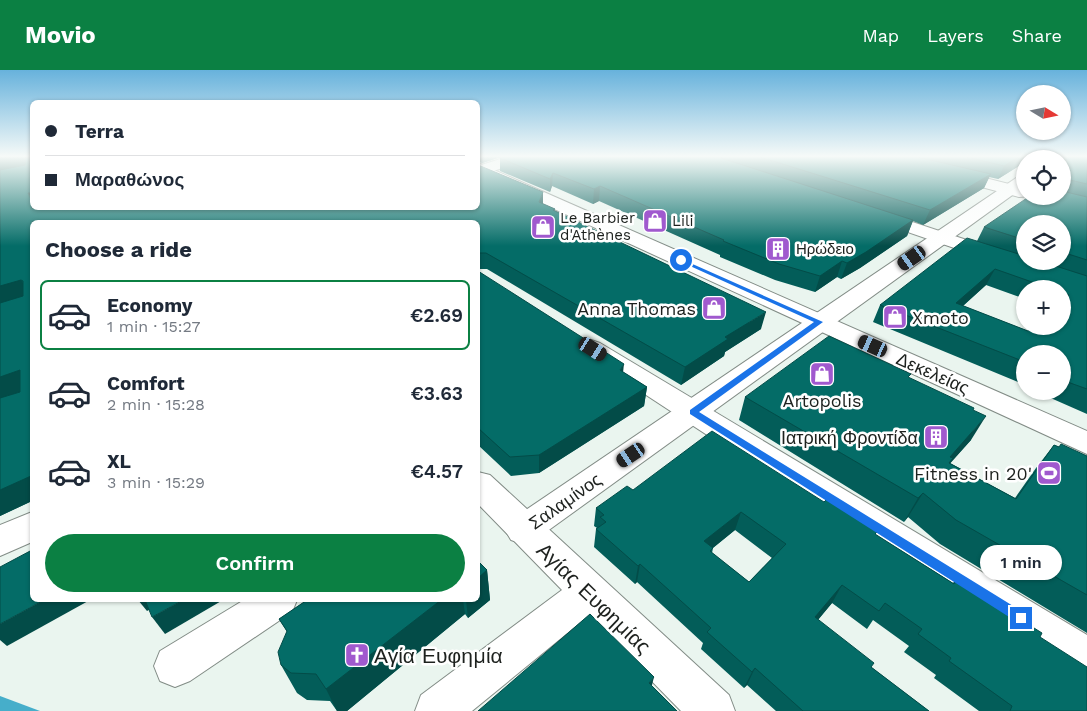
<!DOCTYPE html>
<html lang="en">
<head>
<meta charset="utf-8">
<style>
	body { margin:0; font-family:"Work Sans",sans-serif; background:#f2f2f3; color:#1f2937; height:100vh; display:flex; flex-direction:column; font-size:19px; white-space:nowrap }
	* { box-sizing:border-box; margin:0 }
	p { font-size:16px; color:#747a83 }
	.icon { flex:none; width:28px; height:28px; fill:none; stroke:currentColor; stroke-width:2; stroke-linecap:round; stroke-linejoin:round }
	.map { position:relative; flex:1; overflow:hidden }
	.sheet { position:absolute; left:30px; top:150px; width:450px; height:382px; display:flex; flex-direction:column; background:#fff; border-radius:8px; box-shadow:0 1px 4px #0004 }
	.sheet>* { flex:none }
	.hud { position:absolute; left:30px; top:30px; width:450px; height:110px; border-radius:8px; box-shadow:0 1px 4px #0004; display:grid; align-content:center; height:110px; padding:0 15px; background:#fff }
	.needle { width:32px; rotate:100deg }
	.tools { position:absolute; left:1016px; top:15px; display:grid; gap:10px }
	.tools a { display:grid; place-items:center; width:55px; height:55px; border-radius:50%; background:#fff; box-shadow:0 1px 4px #0004; font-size:25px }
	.end { position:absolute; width:22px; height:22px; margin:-11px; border:6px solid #1a73e8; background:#fff; box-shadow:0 0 0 2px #fff }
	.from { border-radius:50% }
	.bubble { position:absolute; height:35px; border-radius:18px; background:#fff; box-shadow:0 1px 4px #0004; font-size:16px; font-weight:600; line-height:35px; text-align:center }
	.car { position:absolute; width:15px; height:30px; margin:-15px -8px; border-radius:6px; box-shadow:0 0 4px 1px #0007; background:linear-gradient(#222 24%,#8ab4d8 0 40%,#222 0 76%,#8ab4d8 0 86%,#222 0) }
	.hud b { display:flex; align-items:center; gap:18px; height:48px; font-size:19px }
	.hud b+b { border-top:1px solid #e0e1e3 }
	.hud i { width:12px; height:12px; background:#1f2937 }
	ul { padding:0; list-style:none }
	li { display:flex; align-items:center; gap:15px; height:70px; margin:0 10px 8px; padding:0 5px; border:2px solid transparent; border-radius:8px }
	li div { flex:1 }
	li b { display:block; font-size:19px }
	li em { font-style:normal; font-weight:600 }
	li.current { border-color:#0b8043 }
	li>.icon { width:45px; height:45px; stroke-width:1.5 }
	h2 { padding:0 15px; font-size:22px; line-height:60px }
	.primary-button { display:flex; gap:10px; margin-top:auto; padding:10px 15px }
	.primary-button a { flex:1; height:58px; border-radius:30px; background:#0b8043; color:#fff; font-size:20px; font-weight:600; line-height:58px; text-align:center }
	header { display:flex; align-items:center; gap:30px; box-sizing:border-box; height:70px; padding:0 25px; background:#0b8043; color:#fff }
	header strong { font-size:24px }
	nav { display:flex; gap:28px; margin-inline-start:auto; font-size:18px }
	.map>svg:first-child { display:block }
	.water { fill:#46aeca }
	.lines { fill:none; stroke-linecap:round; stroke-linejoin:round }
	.street-casing { stroke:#828c86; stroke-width:2 }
	.secondary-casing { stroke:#828c86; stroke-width:2 }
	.primary-casing { stroke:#828c86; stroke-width:2 }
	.street { fill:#fff; fill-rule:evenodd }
	.secondary { fill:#fff; fill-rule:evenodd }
	.primary { fill:#fff; fill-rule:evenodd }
	.wall { fill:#035d59; fill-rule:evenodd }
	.shaded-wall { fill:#034c48 }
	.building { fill:#046c67; stroke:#034c48; fill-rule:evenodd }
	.route { fill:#1a73e8 }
	.labels { text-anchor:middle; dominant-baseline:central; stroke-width:5; stroke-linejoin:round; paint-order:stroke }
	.far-poi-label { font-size:15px; fill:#1d211e; stroke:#fff; text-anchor:start }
	.poi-label { font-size:18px; fill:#1d211e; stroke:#fff; text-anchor:end }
	.street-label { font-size:18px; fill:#1d211e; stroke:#fff }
	.near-street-label { font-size:21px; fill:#1d211e; stroke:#fff }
	.near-poi-label { font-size:21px; fill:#1d211e; stroke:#fff; text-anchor:start }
</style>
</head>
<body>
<header>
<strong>Movio</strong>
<nav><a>Map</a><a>Layers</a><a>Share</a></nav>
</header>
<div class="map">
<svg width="1087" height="641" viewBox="0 0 1087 641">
	<rect width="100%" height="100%" fill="#eaf5ef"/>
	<path class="water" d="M0 626 40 641H0Z"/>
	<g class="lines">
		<defs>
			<g id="street">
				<path d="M510 86H532L530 89 478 106V96Z"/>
				<path d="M874 86H898L1025 118V126H1031L1019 127 876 89Z"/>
				<path d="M189 138H207L221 152H202Z"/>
				<path d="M876 140 1003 182 1006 186 1003 190 996 192 989 190 870 149 867 145 870 141Z"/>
				<path d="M591 270 600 273 1087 565V610L1072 604 582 283 578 278 582 273Z"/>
				<path d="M478 402 490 405 729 625 735 641H681L588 546 472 641H415L421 625 562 520 478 434Z"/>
				<path d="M32 442V472L0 486V455Z"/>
				<path d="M244 530H297L292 542 190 611 175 617 160 611 154 596 160 581Z"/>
			</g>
			<path id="secondary" d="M1025 104V116L535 470 523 474 511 470 505 460 511 450 1019 106Z"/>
			<path id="primary" d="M478 93 1087 361V384L478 104Z"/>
		</defs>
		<use href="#street" class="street-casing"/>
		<use href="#secondary" class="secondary-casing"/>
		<use href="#primary" class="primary-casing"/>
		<use href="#street" class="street"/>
		<use href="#secondary" class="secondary"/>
		<use href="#primary" class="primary"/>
	</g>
	<g class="wall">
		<path d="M0 86 32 138H38H37L38 139H196L209 138H208H374L377 139H385L383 138H478L543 134 761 259 725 282 724 286 681 315 487 199H478V152H32V431L0 446Z"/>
		<path d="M478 86H504L482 93 478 91V92Z"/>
		<path d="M505 86H1087V344L1037 322V321H1062V284H1025V315L873 252 880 235 977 171 984 157 1062 126V89H1025V92L998 109 989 107 984 118 923 155 913 151 907 166 860 198 841 209 837 207 815 222 775 210 720 187V185L599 131 593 134 552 116 550 122 500 101V88ZM1025 154H1062V191H1025ZM986 215 1025 229V219H1062V256L1044 261H1028L963 236Z"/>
		<path d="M478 201 623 302 647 317 644 336 539 403 511 406 478 375Z"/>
		<path d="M909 308 973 341 971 370 950 393 1015 428 1036 398 1054 375 1087 386V563L940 474 908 447 904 452 739 350 745 327Z"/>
		<path d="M633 420 876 465 953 513 956 509 1040 567 1087 641H979L934 608 936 605 904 582 909 576 873 550 867 559 832 533 818 550 871 597 929 641H776L747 615 744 618 701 579 703 573 637 512 635 514 594 477 596 459 597 458 594 456 596 438ZM735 460 772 488 749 512 712 483 713 478Z"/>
		<path d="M487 500 490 530 468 548 465 544 347 641H337L330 631 307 630 297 623 281 595 287 562 279 549 307 530H478Z"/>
	</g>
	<g class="shaded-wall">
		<path d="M8 86H28L32 94 0 102V87Z"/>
		<path d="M482 86H504L482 93Z"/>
		<path d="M1020 86H1028L1027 89H1025V92L998 109 1004 96Z"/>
		<path d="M553 103 552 116 550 122V109Z"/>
		<path d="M991 104 984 118 923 155 930 140Z"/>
		<path d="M600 116 599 131 593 134 594 119Z"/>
		<path d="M543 122V136L539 132Z"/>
		<path d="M28 123H32V131Z"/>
		<path d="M292 138H333L301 146Z"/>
		<path d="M913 150 907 166 860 198 841 209 847 193Z"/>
		<path d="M842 191 837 207 815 222 820 206Z"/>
		<path d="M995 199 986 215 947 250 956 233Z"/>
		<path d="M21 210 31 226 0 235V216Z"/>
		<path d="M766 242 761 259 725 282 724 286 681 315 685 297 725 267Z"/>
		<path d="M624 294 622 311 620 300Z"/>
		<path d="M20 300 32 318 0 329V307Z"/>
		<path d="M647 317 644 336 539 403V385Z"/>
		<path d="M986 346 971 370 947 397 950 387Z"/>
		<path d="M31 406 32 409V431L0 446V420Z"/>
		<path d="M923 423 908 447 904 452 918 428Z"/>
		<path d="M741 442 735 460 699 489 704 471Z"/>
		<path d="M478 493 487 500 490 530 468 548 466 530H478Z"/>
		<path d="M640 494 637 512 635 514 638 496Z"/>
		<path d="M842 515 832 533 805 565 815 547Z"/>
		<path d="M44 530H90L7 576 0 570V554Z"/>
		<path d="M138 530H149L154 537 147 541Z"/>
		<path d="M183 530H223L165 564 152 547Z"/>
		<path d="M441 530H463L465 544 347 641H337L326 619Z"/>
		<path d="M755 598 747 615 744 618 752 602Z"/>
		<path d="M654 607 650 623 649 613Z"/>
	</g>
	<g class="building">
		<path d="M26 86H32V123H28L32 131V138H37L38 139 58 138H195L196 139 215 138H293L321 139 327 138H374L377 139H399L400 138H478V95L543 122 539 132 555 139 553 140 766 242 725 267 728 269 685 297 486 183H478V152H32V410L31 406 0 420V328L20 322V300L0 307V233L23 226V211L21 210 0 216V100L25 95Z"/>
		<path d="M505 86H715L913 150 866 182 847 193 842 191 820 206 779 194 723 171 724 170 600 116 594 119 553 103 550 109 500 88Z"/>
		<path d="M757 86H913L991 104 930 140Z"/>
		<path d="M963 86H1020L1004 96Z"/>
		<path d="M1038 86H1087V114L1070 110H1062V89H1040Z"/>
		<path d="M1062 121 1087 127V190L1062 182V154H1025V170L984 157 1030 126H1062Z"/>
		<path d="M967 168 1025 186V191H1040L1087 206V319L1062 310V284H1025V292L880 235ZM995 199 1052 219H1062V222L1069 225 1062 234V256H1047L1044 261 1032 257 1028 261 956 233Z"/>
		<path d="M478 201 624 294 620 300 647 317 539 385 510 387 478 358Z"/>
		<path d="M829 266 911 304 908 307 974 338 973 340 986 346 950 387 953 388 949 393 1016 429 1054 375 1059 377 1061 374 1087 386V525L956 450 923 423 918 428 745 327Z"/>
		<path d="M712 361 824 432 827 429 878 461 875 464 954 514 956 509 1042 563 1040 567 1087 597V641H1010L1012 636 949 591 951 588 918 564 922 559 885 533 879 541 842 515 815 547 874 593 871 597 929 641H803L755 598 752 602 707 562 711 558 640 494 638 496 596 459 606 452 600 447 604 445 596 438 627 416 633 420ZM741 442 786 474 749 512 710 481 713 478 704 471Z"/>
		<path d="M32 480V530H44L0 554V497Z"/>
		<path d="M478 491 487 500 478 508Z"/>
		<path d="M145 530H183L152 547Z"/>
		<path d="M307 530H441L326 619 316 604 291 603 281 595 278 582 287 561 279 549Z"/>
		<path d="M590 544 654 607 649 613 677 641H478Z"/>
	</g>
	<linearGradient id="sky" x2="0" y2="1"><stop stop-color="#67b2dc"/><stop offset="0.49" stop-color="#f6faf8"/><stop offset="1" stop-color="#f6faf8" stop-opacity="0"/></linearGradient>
	<rect width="1087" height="176" fill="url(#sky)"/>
	<path class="route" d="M679 188 823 252 699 342 1026 544V552H1017L690 344V340L814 252 679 191Z"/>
	<defs>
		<symbol id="shop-square" viewBox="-11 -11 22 22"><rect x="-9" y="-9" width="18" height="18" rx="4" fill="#a059ce" stroke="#fff"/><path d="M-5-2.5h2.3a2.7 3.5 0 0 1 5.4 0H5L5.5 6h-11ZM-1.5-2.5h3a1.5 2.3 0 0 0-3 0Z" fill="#fff"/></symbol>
		<symbol id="building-square" viewBox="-11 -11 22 22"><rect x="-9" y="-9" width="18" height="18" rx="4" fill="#a059ce" stroke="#fff"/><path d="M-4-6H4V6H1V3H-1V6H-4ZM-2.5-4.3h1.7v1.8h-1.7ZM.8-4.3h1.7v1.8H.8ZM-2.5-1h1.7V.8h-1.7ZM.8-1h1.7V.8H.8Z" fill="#fff"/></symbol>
		<symbol id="stadium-square" viewBox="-11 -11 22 22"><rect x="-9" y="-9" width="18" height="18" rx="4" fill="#a059ce" stroke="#fff"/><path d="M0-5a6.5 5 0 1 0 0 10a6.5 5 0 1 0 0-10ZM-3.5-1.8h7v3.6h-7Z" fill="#fff"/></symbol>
		<symbol id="church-square" viewBox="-11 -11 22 22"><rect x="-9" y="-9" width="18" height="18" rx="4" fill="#a059ce" stroke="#fff"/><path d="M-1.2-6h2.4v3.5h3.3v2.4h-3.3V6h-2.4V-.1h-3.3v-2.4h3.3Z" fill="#fff"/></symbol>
	</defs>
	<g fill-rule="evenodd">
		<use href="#shop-square" x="641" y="137" width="28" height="28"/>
		<use href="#shop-square" x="529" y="143" width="28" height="28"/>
		<use href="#building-square" x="764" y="165" width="28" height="28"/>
		<use href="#shop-square" x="700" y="224" width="28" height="28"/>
		<use href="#shop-square" x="881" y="233" width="28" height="28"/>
		<use href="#shop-square" x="808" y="290" width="28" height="28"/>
		<use href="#building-square" x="922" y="353" width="28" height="28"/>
		<use href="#stadium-square" x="1035" y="389" width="28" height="28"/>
		<use href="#church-square" x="343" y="571" width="28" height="28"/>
	</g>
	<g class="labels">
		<g class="far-poi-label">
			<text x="560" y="148">Le Barbier<tspan x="560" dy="17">d'Athènes</tspan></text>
			<text x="672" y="151">Lili</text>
			<text x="796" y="179">Ηρώδειο</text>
		</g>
		<g class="poi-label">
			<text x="696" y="238">Anna Thomas</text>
			<text x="912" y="247" text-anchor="start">Xmoto</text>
			<text x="822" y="330" text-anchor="middle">Artopolis</text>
			<text x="918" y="367">Ιατρική Φροντίδα</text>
			<text x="1032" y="403">Fitness in 20'</text>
		</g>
		<g class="street-label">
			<text transform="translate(933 303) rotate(24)">Δεκελείας</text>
			<text transform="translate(565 431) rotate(-35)">Σαλαμίνος</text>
		</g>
		<g class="near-street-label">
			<text transform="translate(594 528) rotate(44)">Αγίας Ευφημίας</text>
		</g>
		<g class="near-poi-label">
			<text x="374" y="585">Αγία Ευφημία</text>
		</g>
	</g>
</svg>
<div class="tools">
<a><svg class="needle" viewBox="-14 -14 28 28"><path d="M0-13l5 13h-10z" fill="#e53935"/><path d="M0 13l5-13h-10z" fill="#747a83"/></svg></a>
<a><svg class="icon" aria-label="locate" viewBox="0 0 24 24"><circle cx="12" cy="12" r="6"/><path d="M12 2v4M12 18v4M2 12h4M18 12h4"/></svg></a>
<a><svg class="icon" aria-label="layers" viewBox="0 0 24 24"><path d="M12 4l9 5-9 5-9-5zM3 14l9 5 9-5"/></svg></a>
<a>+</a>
<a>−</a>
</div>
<i class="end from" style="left:681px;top:190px"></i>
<i class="end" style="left:1021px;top:548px"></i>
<div class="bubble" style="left:980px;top:475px;width:82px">1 min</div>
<i class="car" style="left:912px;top:188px;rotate:235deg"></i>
<i class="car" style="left:873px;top:276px;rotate:294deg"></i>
<i class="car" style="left:593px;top:279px;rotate:122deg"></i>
<i class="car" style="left:631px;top:385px;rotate:236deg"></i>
<div class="hud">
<b><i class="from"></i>Terra</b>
<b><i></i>Μαραθώνος</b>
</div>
<section class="sheet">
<h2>Choose a ride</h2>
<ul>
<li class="current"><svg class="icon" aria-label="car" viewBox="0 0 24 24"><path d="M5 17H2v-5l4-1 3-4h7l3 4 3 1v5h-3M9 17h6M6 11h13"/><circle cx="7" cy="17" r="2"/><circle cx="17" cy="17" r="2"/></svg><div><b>Economy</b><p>1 min · 15:27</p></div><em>€2.69</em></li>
<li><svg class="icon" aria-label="car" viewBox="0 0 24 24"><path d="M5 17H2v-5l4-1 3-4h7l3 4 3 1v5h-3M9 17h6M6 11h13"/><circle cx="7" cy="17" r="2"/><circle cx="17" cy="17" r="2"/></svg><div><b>Comfort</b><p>2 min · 15:28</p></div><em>€3.63</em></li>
<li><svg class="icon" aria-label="car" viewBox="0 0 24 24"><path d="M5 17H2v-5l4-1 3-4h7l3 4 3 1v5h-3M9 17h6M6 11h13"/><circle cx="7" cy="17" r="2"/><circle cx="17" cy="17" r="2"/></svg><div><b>XL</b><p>3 min · 15:29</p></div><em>€4.57</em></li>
</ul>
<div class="primary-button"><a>Confirm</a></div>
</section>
</div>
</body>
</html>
